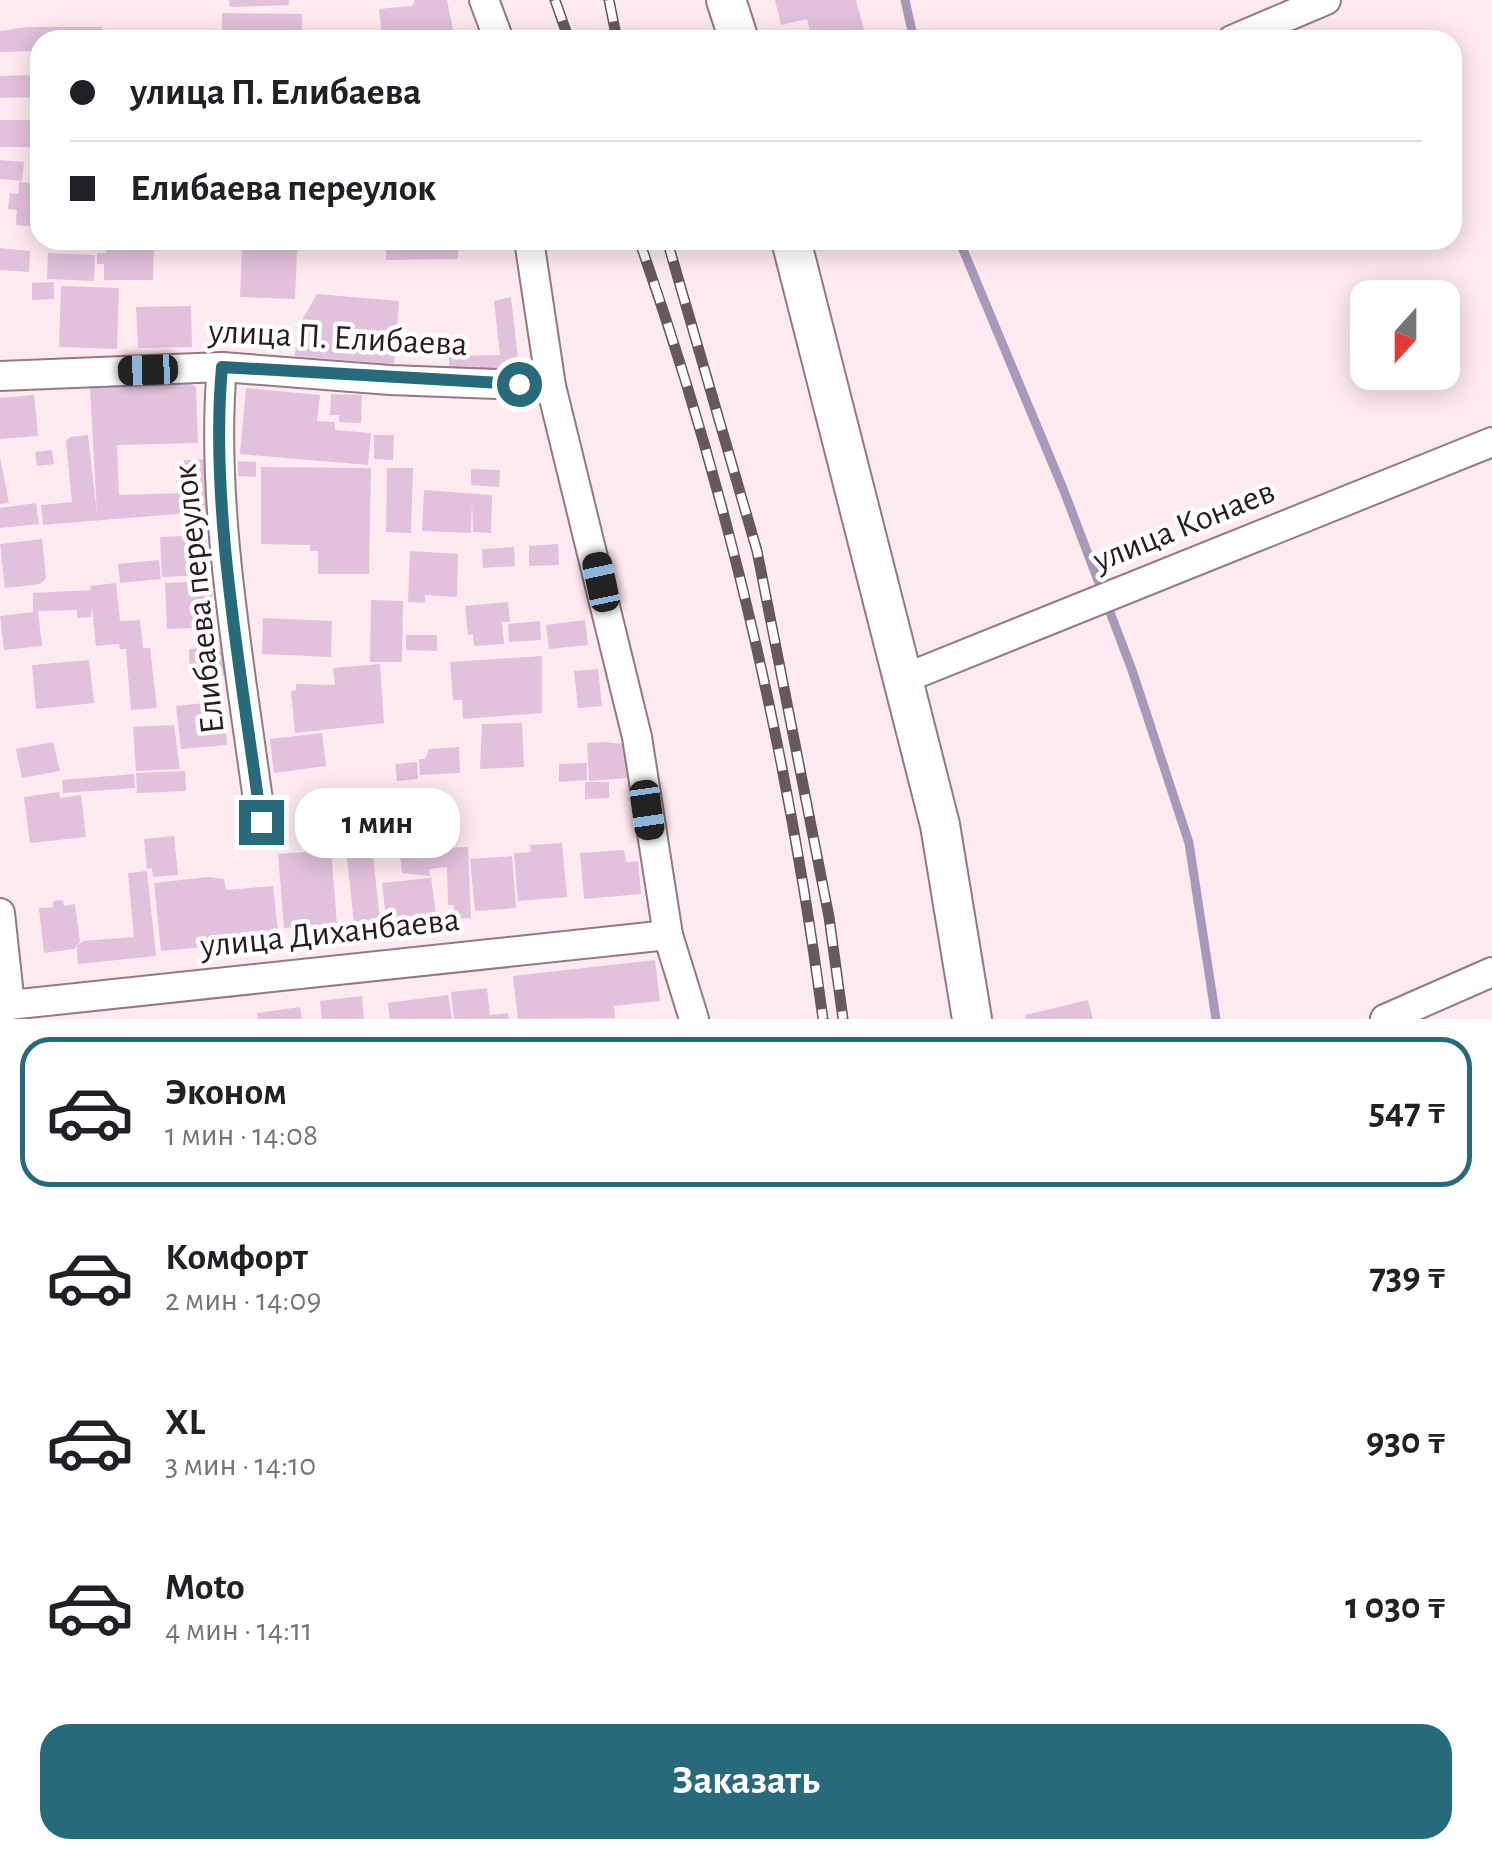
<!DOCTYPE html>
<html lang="ru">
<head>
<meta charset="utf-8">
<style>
	body { margin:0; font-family:"Alegreya Sans",sans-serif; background:#f6f6f6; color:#202124; height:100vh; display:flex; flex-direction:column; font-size:38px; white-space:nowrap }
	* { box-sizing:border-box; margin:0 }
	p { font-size:32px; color:#757577 }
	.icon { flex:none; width:55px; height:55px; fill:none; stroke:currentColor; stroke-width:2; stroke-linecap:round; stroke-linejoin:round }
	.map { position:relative; height:1019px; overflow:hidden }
	.panel { display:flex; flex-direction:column; background:#fff; flex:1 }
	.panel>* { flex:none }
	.guide { position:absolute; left:30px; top:30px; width:1432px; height:220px; border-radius:30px; box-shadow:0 5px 25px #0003; display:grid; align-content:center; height:220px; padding:0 40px; background:#fff }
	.needle { width:65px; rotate:201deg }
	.tools { position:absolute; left:1350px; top:280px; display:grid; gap:20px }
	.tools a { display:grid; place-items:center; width:110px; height:110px; border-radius:20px; background:#fff; box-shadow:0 5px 25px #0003; font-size:50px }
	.end { position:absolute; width:45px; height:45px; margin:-22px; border:12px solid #266a7b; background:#fff; box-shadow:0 0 0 5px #fff }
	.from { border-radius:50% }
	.bubble { position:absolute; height:70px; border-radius:30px; background:#fff; box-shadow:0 5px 25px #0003; font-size:32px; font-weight:600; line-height:70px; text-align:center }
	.car { position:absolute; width:30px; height:60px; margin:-30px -15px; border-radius:12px; box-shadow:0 0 8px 2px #0007; background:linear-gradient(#222 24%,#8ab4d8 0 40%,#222 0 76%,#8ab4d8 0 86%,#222 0) }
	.guide b { display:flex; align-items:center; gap:35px; height:95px; font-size:38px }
	.guide b+b { border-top:2px solid #e0e0e0 }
	.guide i { width:25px; height:25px; background:#202124 }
	ul { padding:18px 0 0; list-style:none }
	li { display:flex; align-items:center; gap:30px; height:150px; margin:0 20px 15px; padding:0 20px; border:5px solid transparent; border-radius:30px }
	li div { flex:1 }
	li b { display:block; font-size:38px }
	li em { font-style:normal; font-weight:600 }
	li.on { border-color:#266a7b }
	li>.icon { width:90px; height:90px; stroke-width:1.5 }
	.cta { display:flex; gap:20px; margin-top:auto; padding:20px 40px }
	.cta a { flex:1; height:115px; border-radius:30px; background:#266a7b; color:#fff; font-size:40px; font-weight:600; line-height:115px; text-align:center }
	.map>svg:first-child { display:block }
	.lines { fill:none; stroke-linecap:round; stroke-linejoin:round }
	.stream { stroke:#a799bb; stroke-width:9 }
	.building { fill:#e1c1dc }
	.street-casing { stroke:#957880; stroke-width:32 }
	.secondary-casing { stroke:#957880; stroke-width:42 }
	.street { stroke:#fff; stroke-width:28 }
	.secondary { stroke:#fff; stroke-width:38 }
	.rail-casing { stroke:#66585c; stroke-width:11 }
	.rail { stroke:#fff; stroke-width:8; stroke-dasharray:22; stroke-linecap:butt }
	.route { stroke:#266a7b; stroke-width:12 }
	.labels { text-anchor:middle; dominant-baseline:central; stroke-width:9; stroke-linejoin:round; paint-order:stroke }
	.street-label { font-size:35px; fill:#271b1f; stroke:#fff }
</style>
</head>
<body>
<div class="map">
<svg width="1492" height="1019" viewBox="0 0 1492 1019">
	<rect width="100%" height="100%" fill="#feeaef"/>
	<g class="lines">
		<g class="stream">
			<path d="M905 0 914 40"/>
			<path d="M959 240 1064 491 1132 670 1189 843 1216 1019"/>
		</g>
	</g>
	<g class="building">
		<path d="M229 0H289V5L230 7Z"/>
		<path d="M415 0H447L455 40H423L418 33 382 37 379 9 412 6Z"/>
		<path d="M775 0H856L867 40H812L807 19 781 25Z"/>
		<path d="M222 13 302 14V40H222Z"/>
		<path d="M28 27H102V40H40V51L0 52V31Z"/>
		<path d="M37 75 38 97 0 98V76Z"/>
		<rect x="0" y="120" width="40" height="27"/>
		<path d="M0 160 24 162 22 181 0 179Z"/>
		<path d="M19 182 40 184V227L16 225 17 210 8 209 10 193 18 194Z"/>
		<path d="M107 240H154L153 280H104V264H97V253H106Z"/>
		<path d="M233 240H279V249L297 250 295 299 240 297 242 248H233Z"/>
		<path d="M386 240H458V259L386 260Z"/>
		<path d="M0 248 30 251 29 272 0 270Z"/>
		<path d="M48 253 95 255 94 281 47 279Z"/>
		<path d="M54 282V299L32 300V283Z"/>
		<path d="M61 286 119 288 117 349 59 347Z"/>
		<path d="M317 294 399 301 394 364 295 356 298 327Z"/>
		<path d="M511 297 519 368 514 373 449 372V356L500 355 494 301Z"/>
		<path d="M191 306 192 347 138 348 136 307Z"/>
		<path d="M190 383 196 387 198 443 117 445 119 495 183 493 184 460 209 459 212 511 43 525 41 505 72 502 66 441 70 437 88 435 97 514 90 388Z"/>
		<path d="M246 388 320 395 317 421 335 422V430L371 433 368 465 240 454Z"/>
		<path d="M331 394 362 395 361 423 339 422V415H330Z"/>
		<path d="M34 395 38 436 0 439V398Z"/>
		<path d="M374 435H394L393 460 374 459Z"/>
		<path d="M52 450 54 464 37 466 35 452Z"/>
		<path d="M0 458 9 503 0 504Z"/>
		<path d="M238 461 256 462V477L238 476Z"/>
		<path d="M261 467 371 468 369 574H318V551H310V545L261 544Z"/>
		<path d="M387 468H413L411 533 386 532Z"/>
		<path d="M471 469 500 470 499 487 471 485Z"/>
		<path d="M424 490 492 495 491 533 473 532 472 503 471 533 422 531Z"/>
		<path d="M36 503 39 524 0 528V508Z"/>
		<path d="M206 535 207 575 162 577 160 537Z"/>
		<path d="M42 539 46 578 40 584 5 588 0 544Z"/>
		<path d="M558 544 559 565 529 566V546Z"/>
		<path d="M514 547 515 566 483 568 482 549Z"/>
		<path d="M410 551 458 554 457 597 425 595V603L408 602Z"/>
		<path d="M159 560 161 579 120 583 118 564Z"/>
		<path d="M212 581 214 627 167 629 165 583Z"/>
		<path d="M116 583 120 621 140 620 143 648H150L157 708 131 710 126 649H120L119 644 96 646 92 606 91 617 77 618V610L38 611 42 646 4 650 0 616 33 612V593L91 590 90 586Z"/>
		<path d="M371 600 403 601 402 662H370Z"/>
		<path d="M508 602 510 622H502L504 644 474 646 473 634 468 635 465 606Z"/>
		<path d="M263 618 332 621 331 657 262 654Z"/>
		<path d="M585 620 588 645 549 649 546 625Z"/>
		<path d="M540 621 541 640 509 642 508 624Z"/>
		<path d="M406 635H437V651L406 650Z"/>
		<path d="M227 646 229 675 199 678 198 668H190L189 649Z"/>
		<path d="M542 656V713L463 719 462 700H453L450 662Z"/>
		<path d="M89 660 94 703 36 709 32 665Z"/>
		<path d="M380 664 384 723 295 733 291 691 296 690V684L335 685 333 668Z"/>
		<path d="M598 669 602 706 578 708 574 671Z"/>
		<path d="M223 701 227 745 181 749 176 706Z"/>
		<path d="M522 723 524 767 480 769 482 724Z"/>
		<path d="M174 725 180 769 136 771 133 727Z"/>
		<path d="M322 733 326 766 274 773 270 739Z"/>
		<path d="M53 742 60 771 22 778 16 749Z"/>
		<path d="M603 742 626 744 628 778 589 781 587 743Z"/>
		<path d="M459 747 460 773 420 775 419 759H425L429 749Z"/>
		<path d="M417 762 418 779 397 781 395 764Z"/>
		<path d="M587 763V780L559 782V764Z"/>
		<path d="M185 771 186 791 137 793 136 773Z"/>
		<path d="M134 774 135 788 63 793 62 780Z"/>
		<path d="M585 782H609V798L585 799Z"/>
		<path d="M59 792 60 798 81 795 86 837 30 843 24 797Z"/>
		<path d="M369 817 380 921 354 923 343 820Z"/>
		<path d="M174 836 178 875 153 877 152 868 147 869 144 839Z"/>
		<path d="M444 842V848L468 847 471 918 455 919 454 905H448L447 867 429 869 430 876 402 873 399 847Z"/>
		<path d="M562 843 567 897 518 901 514 853 531 852 530 845Z"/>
		<path d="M331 850 337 924 284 928 278 854Z"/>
		<path d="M624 850 626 862 638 861 641 894 584 899 580 853Z"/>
		<path d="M512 856 516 908 475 911 470 859Z"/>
		<path d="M147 871 156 956 78 964 77 946 83 941 134 937 128 873Z"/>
		<path d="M208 877 224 879 226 890 273 886 279 940 161 951 154 883Z"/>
		<path d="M431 878 436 913 386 919 382 883Z"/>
		<path d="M63 900 64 906 75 904 80 942 74 949 44 953 39 908 53 907V901Z"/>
		<path d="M655 960 660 1001 614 1006 615 1018 518 1019 513 976Z"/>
		<path d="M487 988 490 1015 508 1013 509 1019H454L451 992Z"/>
		<path d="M448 995 452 1019H390L388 1003Z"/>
		<path d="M362 996 364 1019H322L320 1001Z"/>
		<path d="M1088 1000 1093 1019H1026L1025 1015Z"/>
		<path d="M300 1007 302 1019H258L257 1013Z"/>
	</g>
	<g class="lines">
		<defs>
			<g id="street">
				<path d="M484 0 499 40"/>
				<path d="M1232 40 1326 0"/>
				<path d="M529 240 551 386 637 737 668 935 694 1019"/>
				<path d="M222 367C209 507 243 682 261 823"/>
				<path d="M0 376 222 367 390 380 551 386"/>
				<path d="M903 679 1492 442"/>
				<path d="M0 913 10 1005"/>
				<path d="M0 1006 668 935"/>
				<path d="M1385 1019 1492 972"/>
			</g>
			<g id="secondary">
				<path d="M726 0 739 40"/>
				<path d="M791 240 940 825 972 1019"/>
			</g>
		</defs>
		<use href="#street" class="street-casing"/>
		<use href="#secondary" class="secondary-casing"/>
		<use href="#street" class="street"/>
		<use href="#secondary" class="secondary"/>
		<defs>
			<g id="rail">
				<path d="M555 0 569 40"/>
				<path d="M609 0 617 40"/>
				<path d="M639 240C728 492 788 754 823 1019"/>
				<path d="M667 240 757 551 829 917 843 1019"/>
			</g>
		</defs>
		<use href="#rail" class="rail-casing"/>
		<use href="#rail" class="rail"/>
	</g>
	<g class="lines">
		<path class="route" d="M261 822C243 682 209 507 222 367L519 384"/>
	</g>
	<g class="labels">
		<g class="street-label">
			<text transform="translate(338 338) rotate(3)">улица П. Елибаева</text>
			<text transform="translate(1184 526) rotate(-22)">улица Конаев</text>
			<text transform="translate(199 599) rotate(-96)">Елибаева переулок</text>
			<text transform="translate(330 933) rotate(-6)">улица Диханбаева</text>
		</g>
	</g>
</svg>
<div class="tools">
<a><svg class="needle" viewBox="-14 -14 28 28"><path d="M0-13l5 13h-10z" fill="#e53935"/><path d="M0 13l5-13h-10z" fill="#757577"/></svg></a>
</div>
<i class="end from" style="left:519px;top:384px"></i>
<i class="end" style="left:261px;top:822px"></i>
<div class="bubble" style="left:295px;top:788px;width:165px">1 мин</div>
<i class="car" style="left:148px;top:370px;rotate:268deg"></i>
<i class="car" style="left:601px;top:582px;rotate:348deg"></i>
<i class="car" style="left:647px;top:810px;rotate:172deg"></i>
<div class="guide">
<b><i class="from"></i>улица П. Елибаева</b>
<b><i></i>Елибаева переулок</b>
</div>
</div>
<section class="panel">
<ul>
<li class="on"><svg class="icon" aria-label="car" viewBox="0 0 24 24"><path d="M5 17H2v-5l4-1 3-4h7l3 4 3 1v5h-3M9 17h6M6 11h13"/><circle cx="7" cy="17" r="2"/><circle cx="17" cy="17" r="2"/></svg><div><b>Эконом</b><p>1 мин · 14:08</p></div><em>547 ₸</em></li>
<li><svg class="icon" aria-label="car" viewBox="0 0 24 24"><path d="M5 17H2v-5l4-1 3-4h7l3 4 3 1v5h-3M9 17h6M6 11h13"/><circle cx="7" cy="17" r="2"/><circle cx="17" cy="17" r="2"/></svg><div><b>Комфорт</b><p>2 мин · 14:09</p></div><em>739 ₸</em></li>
<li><svg class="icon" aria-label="car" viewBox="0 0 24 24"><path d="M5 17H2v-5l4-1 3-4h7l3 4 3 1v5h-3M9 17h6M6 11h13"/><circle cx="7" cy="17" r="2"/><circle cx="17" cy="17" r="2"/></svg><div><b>XL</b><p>3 мин · 14:10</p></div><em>930 ₸</em></li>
<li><svg class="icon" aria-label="car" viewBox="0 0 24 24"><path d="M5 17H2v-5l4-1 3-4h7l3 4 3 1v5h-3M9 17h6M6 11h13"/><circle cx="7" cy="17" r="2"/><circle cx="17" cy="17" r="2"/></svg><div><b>Moto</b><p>4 мин · 14:11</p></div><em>1 030 ₸</em></li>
</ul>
<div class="cta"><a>Заказать</a></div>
</section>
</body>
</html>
